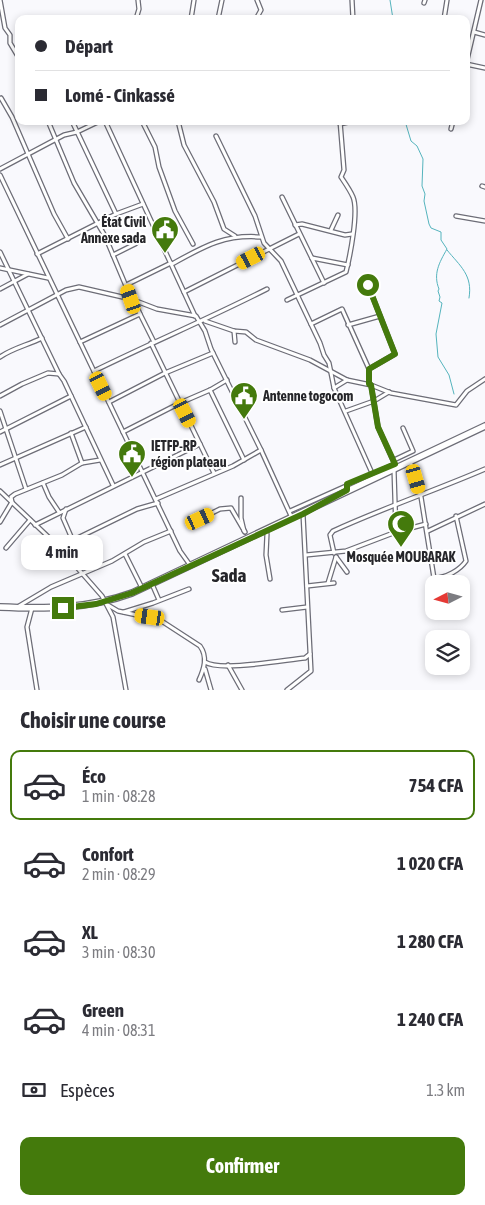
<!DOCTYPE html>
<html lang="fr">
<head>
<meta charset="utf-8">
<style>
	body { margin:0; font-family:"Asap Condensed",sans-serif; background:#f7f7f7; color:#2b2b33; height:100vh; display:flex; flex-direction:column; font-size:19px; white-space:nowrap }
	* { box-sizing:border-box; margin:0 }
	p { font-size:16px; color:#7c7c81 }
	.icon { flex:none; width:28px; height:28px; fill:none; stroke:currentColor; stroke-width:2; stroke-linecap:round; stroke-linejoin:round }
	.map { position:relative; height:690px; overflow:hidden }
	.drawer { display:flex; flex-direction:column; background:#fff; flex:1 }
	.drawer>* { flex:none }
	.guide { position:absolute; left:15px; top:15px; width:455px; height:110px; border-radius:10px; box-shadow:0 2px 8px #0003; display:grid; align-content:center; height:110px; padding:0 20px; background:#fff }
	.needle { width:32px; rotate:264deg }
	.controls { position:absolute; left:425px; top:575px; display:grid; gap:10px }
	.controls a { display:grid; place-items:center; width:45px; height:45px; border-radius:10px; background:#fff; box-shadow:0 2px 8px #0003; font-size:25px }
	.end { position:absolute; width:22px; height:22px; margin:-11px; border:6px solid #447a0c; background:#fff; box-shadow:0 0 0 2px #fff }
	.from { border-radius:50% }
	.bubble { position:absolute; height:35px; border-radius:10px; background:#fff; box-shadow:0 2px 8px #0003; font-size:16px; font-weight:700; line-height:35px; text-align:center }
	.car { position:absolute; width:15px; height:30px; margin:-15px -8px; border-radius:6px; box-shadow:0 0 4px 1px #0007; background:linear-gradient(#f5c518 24%,#345 0 40%,#f5c518 0 76%,#345 0 86%,#f5c518 0) }
	.guide b { display:flex; align-items:center; gap:18px; height:48px; font-size:19px }
	.guide b+b { border-top:1px solid #e1e1e2 }
	.guide i { width:12px; height:12px; background:#2b2b33 }
	ul { padding:0; list-style:none }
	li { display:flex; align-items:center; gap:15px; height:70px; margin:0 10px 8px; padding:0 10px; border:2px solid transparent; border-radius:10px }
	li div { flex:1 }
	li b { display:block; font-size:19px }
	li em { font-style:normal; font-weight:700 }
	li.on { border-color:#447a0c }
	li>.icon { width:45px; height:45px; stroke-width:1.5 }
	h2 { padding:0 20px; font-size:22px; line-height:60px }
	.pay { display:flex; align-items:center; gap:12px; height:55px; padding:0 20px; font-size:19px }
	.pay p { margin-inline-start:auto }
	.action { display:flex; gap:10px; margin-top:auto; padding:10px 20px }
	.action a { flex:1; height:58px; border-radius:10px; background:#447a0c; color:#fff; font-size:20px; font-weight:700; line-height:58px; text-align:center }
	.map>svg:first-child { display:block }
	.lines { fill:none; stroke-linecap:round; stroke-linejoin:round }
	.stream { stroke:#55b4bd; stroke-width:1 }
	.minor-casing { stroke:#6d6d77; stroke-width:5.5 }
	.trunk-casing { stroke:#6d6d77; stroke-width:8 }
	.minor { stroke:#fff; stroke-width:3 }
	.trunk { stroke:#fff; stroke-width:5.5 }
	.route { stroke:#447a0c; stroke-width:6 }
	.labels { text-anchor:middle; dominant-baseline:central; stroke-width:4; stroke-linejoin:round; paint-order:stroke }
	.poi-label { font-size:14px; font-weight:bold; fill:#26262a; stroke:#fff; text-anchor:start }
	.district-label { font-size:19px; font-weight:bold; fill:#26262a; stroke:#fff }
</style>
</head>
<body>
<div class="map">
<svg width="485" height="690" viewBox="0 0 485 690">
	<rect width="100%" height="100%" fill="#f9f9fd"/>
	<g class="lines">
		<g class="stream">
			<path d="M390 0 393 19"/>
			<path d="M405 121 411 141 417 146 423 159 422 186 425 194 424 201 429 224 431 228 441 232V240L447 249C439 263 433 274 439 289L438 291 440 297 439 301 442 303 436 334 438 357 449 375 454 394"/>
			<path d="M447 250C460 266 473 275 469 298"/>
		</g>
		<defs>
			<g id="minor">
				<path d="M0 0 5 28 10 35V43L19 58"/>
				<path d="M352 0 353 19"/>
				<path d="M424 3 425 0"/>
				<path d="M136 19 139 9 138 0"/>
				<path d="M191 19 194 0"/>
				<path d="M218 19 222 0"/>
				<path d="M256 19 261 10 257 0"/>
				<path d="M444 19 447 0"/>
				<path d="M474 32 485 35"/>
				<path d="M466 64 481 0"/>
				<path d="M466 64 485 68"/>
				<path d="M1 98 12 117 54 214 68 239"/>
				<path d="M48 121 74 183 105 236 131 298"/>
				<path d="M72 121 116 214"/>
				<path d="M105 121 195 316"/>
				<path d="M142 121 155 147 159 167 175 211 193 244"/>
				<path d="M178 121 184 145 214 202 224 229 235 236"/>
				<path d="M340 124 353 121"/>
				<path d="M451 129 453 121"/>
				<path d="M216 136 255 216 264 243 281 261 320 343 324 355 329 363 334 388 372 473"/>
				<path d="M0 169 64 135 77 132 100 121"/>
				<path d="M0 175 180 551 190 565"/>
				<path d="M482 186 485 187"/>
				<path d="M282 197 324 283"/>
				<path d="M456 216 485 221"/>
				<path d="M295 225 302 224 345 235 352 234"/>
				<path d="M331 230 338 215"/>
				<path d="M0 252 59 374"/>
				<path d="M37 254 116 214 143 204"/>
				<path d="M113 255 135 244 144 237"/>
				<path d="M312 258 348 265"/>
				<path d="M172 264C203 247 224 234 261 237"/>
				<path d="M0 268 48 278"/>
				<path d="M126 285 171 263"/>
				<path d="M368 285 395 354 369 369"/>
				<path d="M0 289 28 274"/>
				<path d="M184 292 299 234"/>
				<path d="M287 300 346 272C350 256 359 211 353 197 350 190 345 183 341 177L344 170 340 121"/>
				<path d="M140 314 154 342"/>
				<path d="M205 321 234 331 246 332 256 340 310 360 347 380 371 385 391 393 456 405 467 391 485 379"/>
				<path d="M311 324 342 309 369 369V384"/>
				<path d="M0 325 66 290 79 287 131 299 157 309 196 316 205 331 211 349 261 450 292 518"/>
				<path d="M348 325 380 316"/>
				<path d="M234 331 235 342"/>
				<path d="M80 342 140 314 135 302"/>
				<path d="M151 343 214 473"/>
				<path d="M0 357C13 348 28 345 42 338"/>
				<path d="M94 371C151 343 210 318 267 289"/>
				<path d="M371 385 378 427 395 465"/>
				<path d="M334 388 347 380"/>
				<path d="M210 390 244 460"/>
				<path d="M0 396 22 384 48 373 59 374 64 381 113 485"/>
				<path d="M109 402 165 373 213 353"/>
				<path d="M0 411 26 489"/>
				<path d="M346 411 374 401 389 392"/>
				<path d="M0 432 71 396"/>
				<path d="M123 432 180 403 210 390 227 380"/>
				<path d="M71 433 82 463"/>
				<path d="M394 460 413 451 403 428"/>
				<path d="M410 461 421 497 434 578C446 578 460 570 466 561L456 516"/>
				<path d="M0 465 86 427"/>
				<path d="M394 470 396 532"/>
				<path d="M43 483 49 497 59 512"/>
				<path d="M0 491 59 547 102 596 113 617 126 690"/>
				<path d="M241 498V518L244 531"/>
				<path d="M156 499 233 466 261 450"/>
				<path d="M66 509 63 518 73 541"/>
				<path d="M290 511 395 464"/>
				<path d="M200 519 220 509 231 508 245 532"/>
				<path d="M0 522 12 502 11 497 15 494 62 475 82 463 100 460"/>
				<path d="M35 525 200 444"/>
				<path d="M264 531 267 534 266 555 270 579"/>
				<path d="M428 531 485 504"/>
				<path d="M59 547 137 509 158 503"/>
				<path d="M6 548 30 520"/>
				<path d="M334 553 330 535 333 531C383 508 434 491 485 469"/>
				<path d="M125 554 142 588"/>
				<path d="M306 555 346 551 396 532 426 524"/>
				<path d="M336 557 347 572"/>
				<path d="M328 583 336 557"/>
				<path d="M152 584 159 600"/>
				<path d="M307 586 334 583"/>
				<path d="M108 605 118 611 160 620 200 646C208 657 204 669 199 680"/>
				<path d="M19 606 51 587 112 561 144 542 171 531"/>
				<path d="M32 608 27 627 37 690"/>
				<path d="M282 610 307 607"/>
				<path d="M124 612 153 603 189 589"/>
				<path d="M205 662C220 672 284 660 305 658L310 654"/>
				<path d="M228 665 242 690"/>
				<path d="M205 669 211 690"/>
				<path d="M287 690 311 671 303 514"/>
			</g>
			<path id="trunk" d="M0 607C46 609 88 609 132 593L485 426"/>
		</defs>
		<use href="#minor" class="minor-casing"/>
		<use href="#trunk" class="trunk-casing"/>
		<use href="#minor" class="minor"/>
		<use href="#trunk" class="trunk"/>
	</g>
	<g class="lines">
		<path class="route" d="M63 608 96 604 132 593 303 514 347 490V484L395 464 378 427 371 385 369 384V369L395 354 368 285"/>
	</g>
	<defs>
		<symbol id="civic-pin" viewBox="-11 -11 22 30"><path d="M0 17L-7.5 6A9.5 9.5 0 1 1 7.5 6Z" fill="#447a0c" stroke="#fff"/><path d="M-.6-6.5H3V-4.5H.6V-3L4-1V1h2V6H-6V1h2V-1L-.6-3ZM-1.2 2.5V6h2.4V2.5Z" fill="#fff"/></symbol>
		<symbol id="mosque-pin" viewBox="-11 -11 22 30"><path d="M0 17L-7.5 6A9.5 9.5 0 1 1 7.5 6Z" fill="#447a0c" stroke="#fff"/><path d="M3.5-4.9A6 6 0 1 0 3.5 4.9A5 5 0 1 1 3.5-4.9Z" fill="#fff"/></symbol>
	</defs>
	<g fill-rule="evenodd">
		<use href="#civic-pin" x="149" y="214" width="32" height="43"/>
		<use href="#civic-pin" x="228" y="380" width="32" height="43"/>
		<use href="#civic-pin" x="116" y="438" width="32" height="43"/>
		<use href="#mosque-pin" x="385" y="508" width="32" height="43"/>
	</g>
	<g class="labels">
		<g class="poi-label">
			<text x="146" y="222" text-anchor="end">État Civil<tspan x="146" dy="16">Annexe sada</tspan></text>
			<text x="263" y="396">Antenne togocom</text>
			<text x="151" y="446">IETFP-RP<tspan x="151" dy="16">région plateau</tspan></text>
			<text x="401" y="557" text-anchor="middle">Mosquée MOUBARAK</text>
		</g>
		<g class="district-label">
			<text x="229" y="575">Sada</text>
		</g>
	</g>
</svg>
<div class="controls">
<a><svg class="needle" viewBox="-14 -14 28 28"><path d="M0-13l5 13h-10z" fill="#e53935"/><path d="M0 13l5-13h-10z" fill="#7c7c81"/></svg></a>
<a><svg class="icon" aria-label="layers" viewBox="0 0 24 24"><path d="M12 4l9 5-9 5-9-5zM3 14l9 5 9-5"/></svg></a>
</div>
<i class="end from" style="left:368px;top:285px"></i>
<i class="end" style="left:63px;top:608px"></i>
<div class="bubble" style="left:21px;top:535px;width:82px">4 min</div>
<i class="car" style="left:251px;top:258px;rotate:243deg"></i>
<i class="car" style="left:131px;top:299px;rotate:341deg"></i>
<i class="car" style="left:101px;top:386px;rotate:154deg"></i>
<i class="car" style="left:185px;top:413px;rotate:153deg"></i>
<i class="car" style="left:416px;top:479px;rotate:164deg"></i>
<i class="car" style="left:200px;top:519px;rotate:65deg"></i>
<i class="car" style="left:150px;top:617px;rotate:278deg"></i>
<div class="guide">
<b><i class="from"></i>Départ</b>
<b><i></i>Lomé - Cinkassé</b>
</div>
</div>
<section class="drawer">
<h2>Choisir une course</h2>
<ul>
<li class="on"><svg class="icon" aria-label="car" viewBox="0 0 24 24"><path d="M5 17H2v-5l4-1 3-4h7l3 4 3 1v5h-3M9 17h6M6 11h13"/><circle cx="7" cy="17" r="2"/><circle cx="17" cy="17" r="2"/></svg><div><b>Éco</b><p>1 min · 08:28</p></div><em>754 CFA</em></li>
<li><svg class="icon" aria-label="car" viewBox="0 0 24 24"><path d="M5 17H2v-5l4-1 3-4h7l3 4 3 1v5h-3M9 17h6M6 11h13"/><circle cx="7" cy="17" r="2"/><circle cx="17" cy="17" r="2"/></svg><div><b>Confort</b><p>2 min · 08:29</p></div><em>1 020 CFA</em></li>
<li><svg class="icon" aria-label="car" viewBox="0 0 24 24"><path d="M5 17H2v-5l4-1 3-4h7l3 4 3 1v5h-3M9 17h6M6 11h13"/><circle cx="7" cy="17" r="2"/><circle cx="17" cy="17" r="2"/></svg><div><b>XL</b><p>3 min · 08:30</p></div><em>1 280 CFA</em></li>
<li><svg class="icon" aria-label="car" viewBox="0 0 24 24"><path d="M5 17H2v-5l4-1 3-4h7l3 4 3 1v5h-3M9 17h6M6 11h13"/><circle cx="7" cy="17" r="2"/><circle cx="17" cy="17" r="2"/></svg><div><b>Green</b><p>4 min · 08:31</p></div><em>1 240 CFA</em></li>
</ul>
<div class="pay"><svg class="icon" aria-label="cash" viewBox="0 0 24 24"><path d="M3 7h18v10H3z"/><circle cx="12" cy="12" r="2"/></svg>Espèces<p>1.3 km</p></div>
<div class="action"><a>Confirmer</a></div>
</section>
</body>
</html>
